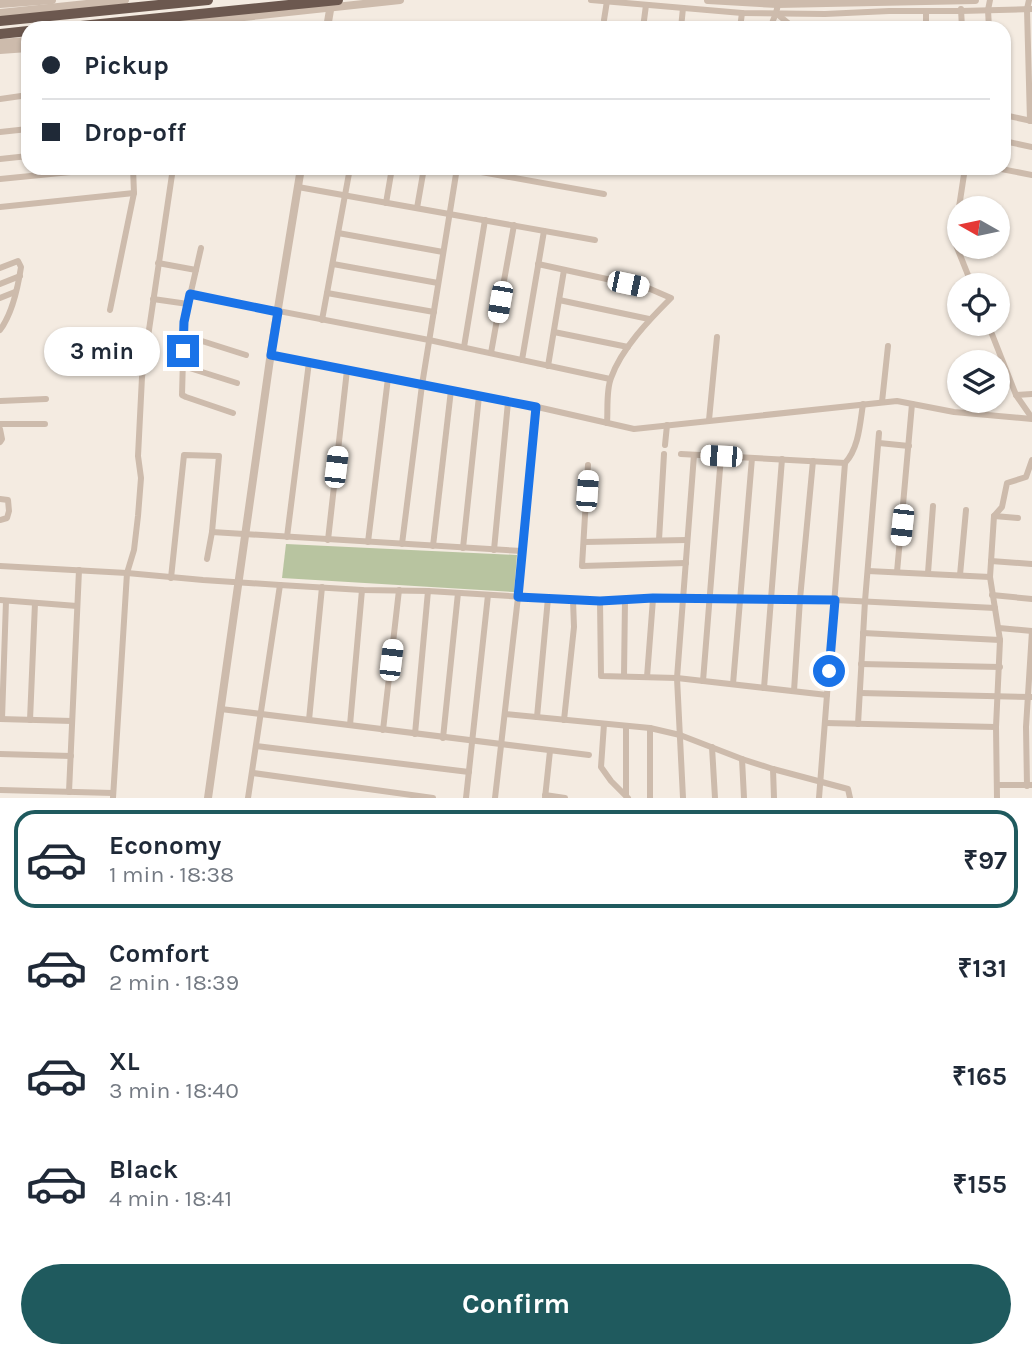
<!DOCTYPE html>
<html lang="en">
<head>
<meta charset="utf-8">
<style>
	body { margin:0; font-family:Karla,sans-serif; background:#f2f2f3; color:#1f2937; height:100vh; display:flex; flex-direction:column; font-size:26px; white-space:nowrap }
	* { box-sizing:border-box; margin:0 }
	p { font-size:23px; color:#747a83 }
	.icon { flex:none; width:38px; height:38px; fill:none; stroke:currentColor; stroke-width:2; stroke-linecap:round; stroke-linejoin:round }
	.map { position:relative; height:798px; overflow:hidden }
	.sheet { display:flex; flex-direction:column; background:#fff; flex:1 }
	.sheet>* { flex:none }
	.guide { position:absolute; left:21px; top:21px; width:990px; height:154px; border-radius:21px; box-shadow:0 2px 5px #0004; display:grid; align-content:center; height:154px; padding:0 21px; background:#fff }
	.needle { width:46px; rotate:279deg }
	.tools { position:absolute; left:947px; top:196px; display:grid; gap:14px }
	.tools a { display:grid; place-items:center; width:63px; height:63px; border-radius:50%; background:#fff; box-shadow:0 2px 5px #0004; font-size:35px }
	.end { position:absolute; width:32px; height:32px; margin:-16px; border:9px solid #1a73e8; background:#fff; box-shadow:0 0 0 4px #fff }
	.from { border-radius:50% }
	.bubble { position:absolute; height:49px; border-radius:24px; background:#fff; box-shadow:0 2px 5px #0004; font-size:23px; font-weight:700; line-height:49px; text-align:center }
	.car { position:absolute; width:21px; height:42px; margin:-21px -10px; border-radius:9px; box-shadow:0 0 5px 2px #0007; background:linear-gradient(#fff 24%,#345 0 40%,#fff 0 76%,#345 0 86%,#fff 0) }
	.guide b { display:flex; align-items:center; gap:24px; height:66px; font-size:26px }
	.guide b+b { border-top:2px solid #e0e1e3 }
	.guide i { width:18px; height:18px; background:#1f2937 }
	ul { padding:12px 0 0; list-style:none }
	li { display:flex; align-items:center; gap:21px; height:98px; margin:0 14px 10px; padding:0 7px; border:4px solid transparent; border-radius:21px }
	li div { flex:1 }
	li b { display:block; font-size:26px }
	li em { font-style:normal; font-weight:700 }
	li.current { border-color:#1f5a5e }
	li>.icon { width:63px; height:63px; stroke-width:1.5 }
	.primary-button { display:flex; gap:14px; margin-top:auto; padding:14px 21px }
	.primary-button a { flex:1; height:80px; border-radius:42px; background:#1f5a5e; color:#fff; font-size:28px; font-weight:700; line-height:80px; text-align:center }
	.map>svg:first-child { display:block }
	.green { fill:#b8c4a0 }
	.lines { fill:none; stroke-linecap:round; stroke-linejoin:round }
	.minor { stroke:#cdbbac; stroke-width:6 }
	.tertiary { stroke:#cdbbac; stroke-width:8 }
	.trunk { stroke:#6c584f; stroke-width:10 }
	.route { stroke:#1a73e8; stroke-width:9 }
</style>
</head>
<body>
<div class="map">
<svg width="1032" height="798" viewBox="0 0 1032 798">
	<rect width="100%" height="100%" fill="#f4ebe1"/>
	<path class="green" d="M286 544 517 555 514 592 282 578Z"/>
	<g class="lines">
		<g class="minor">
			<path d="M591 0 742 13 825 14 889 11H961L1032 9"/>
			<path d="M779 0 776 13 794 28"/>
			<path d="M1029 0 1027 9 1030 121"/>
			<path d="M961 9 962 28"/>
			<path d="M604 20 607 1"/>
			<path d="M643 28 646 5"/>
			<path d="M681 28 683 8"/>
			<path d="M740 28 742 13"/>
			<path d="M770 28 776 13"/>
			<path d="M926 28V11"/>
			<path d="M989 28 988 10 990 0"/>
			<path d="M0 99 28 95"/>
			<path d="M1004 115 1032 121"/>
			<path d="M0 132 28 129"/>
			<path d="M1004 141 1032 147"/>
			<path d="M0 159 28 156"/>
			<path d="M459 168 604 194"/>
			<path d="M965 168 954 240 972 285"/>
			<path d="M996 168 1032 175"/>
			<path d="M0 179 111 168"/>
			<path d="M298 187 595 240"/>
			<path d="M386 203 392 168"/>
			<path d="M0 207 134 193"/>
			<path d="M417 208 424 168"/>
			<path d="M338 233 443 252"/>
			<path d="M201 248 184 322 182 395 186 397 233 413"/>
			<path d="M158 263 196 270"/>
			<path d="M333 264 438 283"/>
			<path d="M538 264 648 288 671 298C649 320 621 349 611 378 606 390 608 410 607 423"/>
			<path d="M0 268 18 261 21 267C18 287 12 314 0 330"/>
			<path d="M0 284 20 276"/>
			<path d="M327 293 434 312"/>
			<path d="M190 294 429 340 610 379"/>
			<path d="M0 298 15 292"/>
			<path d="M153 299 188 304"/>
			<path d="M559 300 649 319"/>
			<path d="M110 310 134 193 133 168"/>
			<path d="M322 320 350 168"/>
			<path d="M988 324 1016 395 1032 418"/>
			<path d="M554 332 628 347"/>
			<path d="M183 335 246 355"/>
			<path d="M464 347 485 220"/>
			<path d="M491 353 514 225"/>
			<path d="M271 355 533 406 634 429 897 401 954 412 1032 419"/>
			<path d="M522 360 544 231"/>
			<path d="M183 366 237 383"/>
			<path d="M548 366 564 270"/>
			<path d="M1016 395 1032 394"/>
			<path d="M0 401 46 399"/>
			<path d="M882 402 888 346"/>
			<path d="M709 420 717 337"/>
			<path d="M0 424H45"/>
			<path d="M0 429 2 439 0 442"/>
			<path d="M879 443 909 446"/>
			<path d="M665 445 667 425"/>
			<path d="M681 454 845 463"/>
			<path d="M588 465 582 566 686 563"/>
			<path d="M0 499 8 500 9 511 7 518 0 520"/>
			<path d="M994 516 1018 518"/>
			<path d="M212 532 522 551"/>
			<path d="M287 537 309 362"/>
			<path d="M328 540 347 370"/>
			<path d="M659 540 664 454"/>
			<path d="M368 542 388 378"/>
			<path d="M584 542 687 540"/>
			<path d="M402 544 422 385 457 168"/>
			<path d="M433 546 451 390"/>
			<path d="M463 548 479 396"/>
			<path d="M494 550 508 402"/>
			<path d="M991 561 1032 564"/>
			<path d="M0 566 127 573 203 580 280 585 362 590 428 591 573 600 600 601 653 599 835 600 995 608"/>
			<path d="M868 571 990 577"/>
			<path d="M897 572 912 404"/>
			<path d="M928 573 933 506"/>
			<path d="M960 575 966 510"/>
			<path d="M171 578 184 455 219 456 212 532 207 559"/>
			<path d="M992 595 1032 599"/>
			<path d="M0 600 77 606"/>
			<path d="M600 601 601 676 677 678 827 695"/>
			<path d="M999 628 1032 631"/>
			<path d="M863 633 1000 640"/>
			<path d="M861 664 1000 667"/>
			<path d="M624 676 625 600"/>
			<path d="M647 677 653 599"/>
			<path d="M703 681 721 456"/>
			<path d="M733 684 752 458"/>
			<path d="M764 688 782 459"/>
			<path d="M794 691 800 599 813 461"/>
			<path d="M860 693 1032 697"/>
			<path d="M221 709 589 755"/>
			<path d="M505 714 650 728 680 735 742 759 773 769 848 789 850 798"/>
			<path d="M537 717 548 598"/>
			<path d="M0 719 72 721"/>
			<path d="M2 719 6 601"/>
			<path d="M30 720 35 603"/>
			<path d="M309 720 322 587"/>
			<path d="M564 720 574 627 573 600"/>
			<path d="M825 723 996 727"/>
			<path d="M604 724 601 767 611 781 628 798"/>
			<path d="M858 724 865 601 879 433"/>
			<path d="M350 725 362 590"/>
			<path d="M626 726V795"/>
			<path d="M650 728V798"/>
			<path d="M383 730 399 590"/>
			<path d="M415 734 428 591"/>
			<path d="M443 738 458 593"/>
			<path d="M256 746 469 772"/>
			<path d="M712 747 715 798"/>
			<path d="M0 754 71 756"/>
			<path d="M742 759 744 798"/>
			<path d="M773 769 774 798"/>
			<path d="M253 773 433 798"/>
			<path d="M997 785H1032"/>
			<path d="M1027 786 1026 727 1032 631"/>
			<path d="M0 790 113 793"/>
			<path d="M69 792 79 570"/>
			<path d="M545 795 565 798"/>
			<path d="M113 798 127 573 134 550 138 516 141 478 138 456 142 377 173 168"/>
			<path d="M248 798 280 585"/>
			<path d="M466 798 488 595"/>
			<path d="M495 798 518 597 536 407"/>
			<path d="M545 798 550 751"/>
			<path d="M683 798 677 678 694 455"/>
			<path d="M819 798 845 463C859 448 860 423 863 404"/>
			<path d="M997 798 996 727 1000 640 990 577 994 516 1002 507 1007 483 1026 477 1032 460"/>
		</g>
		<g class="tertiary">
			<path d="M708 0 777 4 975 0"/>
			<path d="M0 4 52 0"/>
			<path d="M0 13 125 0"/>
			<path d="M142 28 400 0"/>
			<path d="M327 28 331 4"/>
			<path d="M0 43 28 41"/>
			<path d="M0 50 28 48"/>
			<path d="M208 798 272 345 301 168"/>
		</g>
		<g class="trunk">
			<path d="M0 21 208 0"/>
			<path d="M61 28 338 0"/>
			<path d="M0 34 28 31"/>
		</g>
	</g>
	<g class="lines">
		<path class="route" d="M183 351 184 322 190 294 278 312 271 355 536 407 518 597 600 601 653 598 835 600 829 671"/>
	</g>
</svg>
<div class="tools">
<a><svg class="needle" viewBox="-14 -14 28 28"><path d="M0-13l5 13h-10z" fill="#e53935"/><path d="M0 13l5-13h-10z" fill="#747a83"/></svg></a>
<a><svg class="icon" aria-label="locate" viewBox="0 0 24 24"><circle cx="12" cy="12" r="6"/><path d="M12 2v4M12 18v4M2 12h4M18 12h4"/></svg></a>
<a><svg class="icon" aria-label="layers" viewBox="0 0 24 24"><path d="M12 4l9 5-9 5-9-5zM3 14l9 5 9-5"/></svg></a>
</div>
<i class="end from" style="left:829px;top:671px"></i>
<i class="end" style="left:183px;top:351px"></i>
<div class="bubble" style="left:44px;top:327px;width:116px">3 min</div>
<i class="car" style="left:628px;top:284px;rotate:102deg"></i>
<i class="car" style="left:500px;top:302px;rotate:190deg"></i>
<i class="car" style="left:721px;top:456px;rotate:273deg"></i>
<i class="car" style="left:336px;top:467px;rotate:7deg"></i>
<i class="car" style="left:587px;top:491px;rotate:4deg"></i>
<i class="car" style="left:902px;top:525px;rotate:186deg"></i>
<i class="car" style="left:391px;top:660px;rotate:7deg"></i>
<div class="guide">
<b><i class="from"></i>Pickup</b>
<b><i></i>Drop-off</b>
</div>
</div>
<section class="sheet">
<ul>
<li class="current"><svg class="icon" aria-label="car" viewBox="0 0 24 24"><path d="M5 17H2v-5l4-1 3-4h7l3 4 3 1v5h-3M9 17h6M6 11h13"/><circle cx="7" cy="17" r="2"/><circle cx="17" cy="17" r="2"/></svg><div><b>Economy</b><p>1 min · 18:38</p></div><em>₹97</em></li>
<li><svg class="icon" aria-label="car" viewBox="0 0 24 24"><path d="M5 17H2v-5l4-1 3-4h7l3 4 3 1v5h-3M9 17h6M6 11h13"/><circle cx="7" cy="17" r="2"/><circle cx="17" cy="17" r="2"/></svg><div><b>Comfort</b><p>2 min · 18:39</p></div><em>₹131</em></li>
<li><svg class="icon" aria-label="car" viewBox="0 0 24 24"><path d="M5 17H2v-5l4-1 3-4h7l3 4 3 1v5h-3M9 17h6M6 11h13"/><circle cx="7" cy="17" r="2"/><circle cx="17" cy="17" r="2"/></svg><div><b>XL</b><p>3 min · 18:40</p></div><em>₹165</em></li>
<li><svg class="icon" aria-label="car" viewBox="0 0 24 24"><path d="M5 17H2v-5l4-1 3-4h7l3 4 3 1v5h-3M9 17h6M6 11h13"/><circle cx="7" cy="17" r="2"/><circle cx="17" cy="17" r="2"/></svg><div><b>Black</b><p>4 min · 18:41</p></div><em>₹155</em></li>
</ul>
<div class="primary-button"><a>Confirm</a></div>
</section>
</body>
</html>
